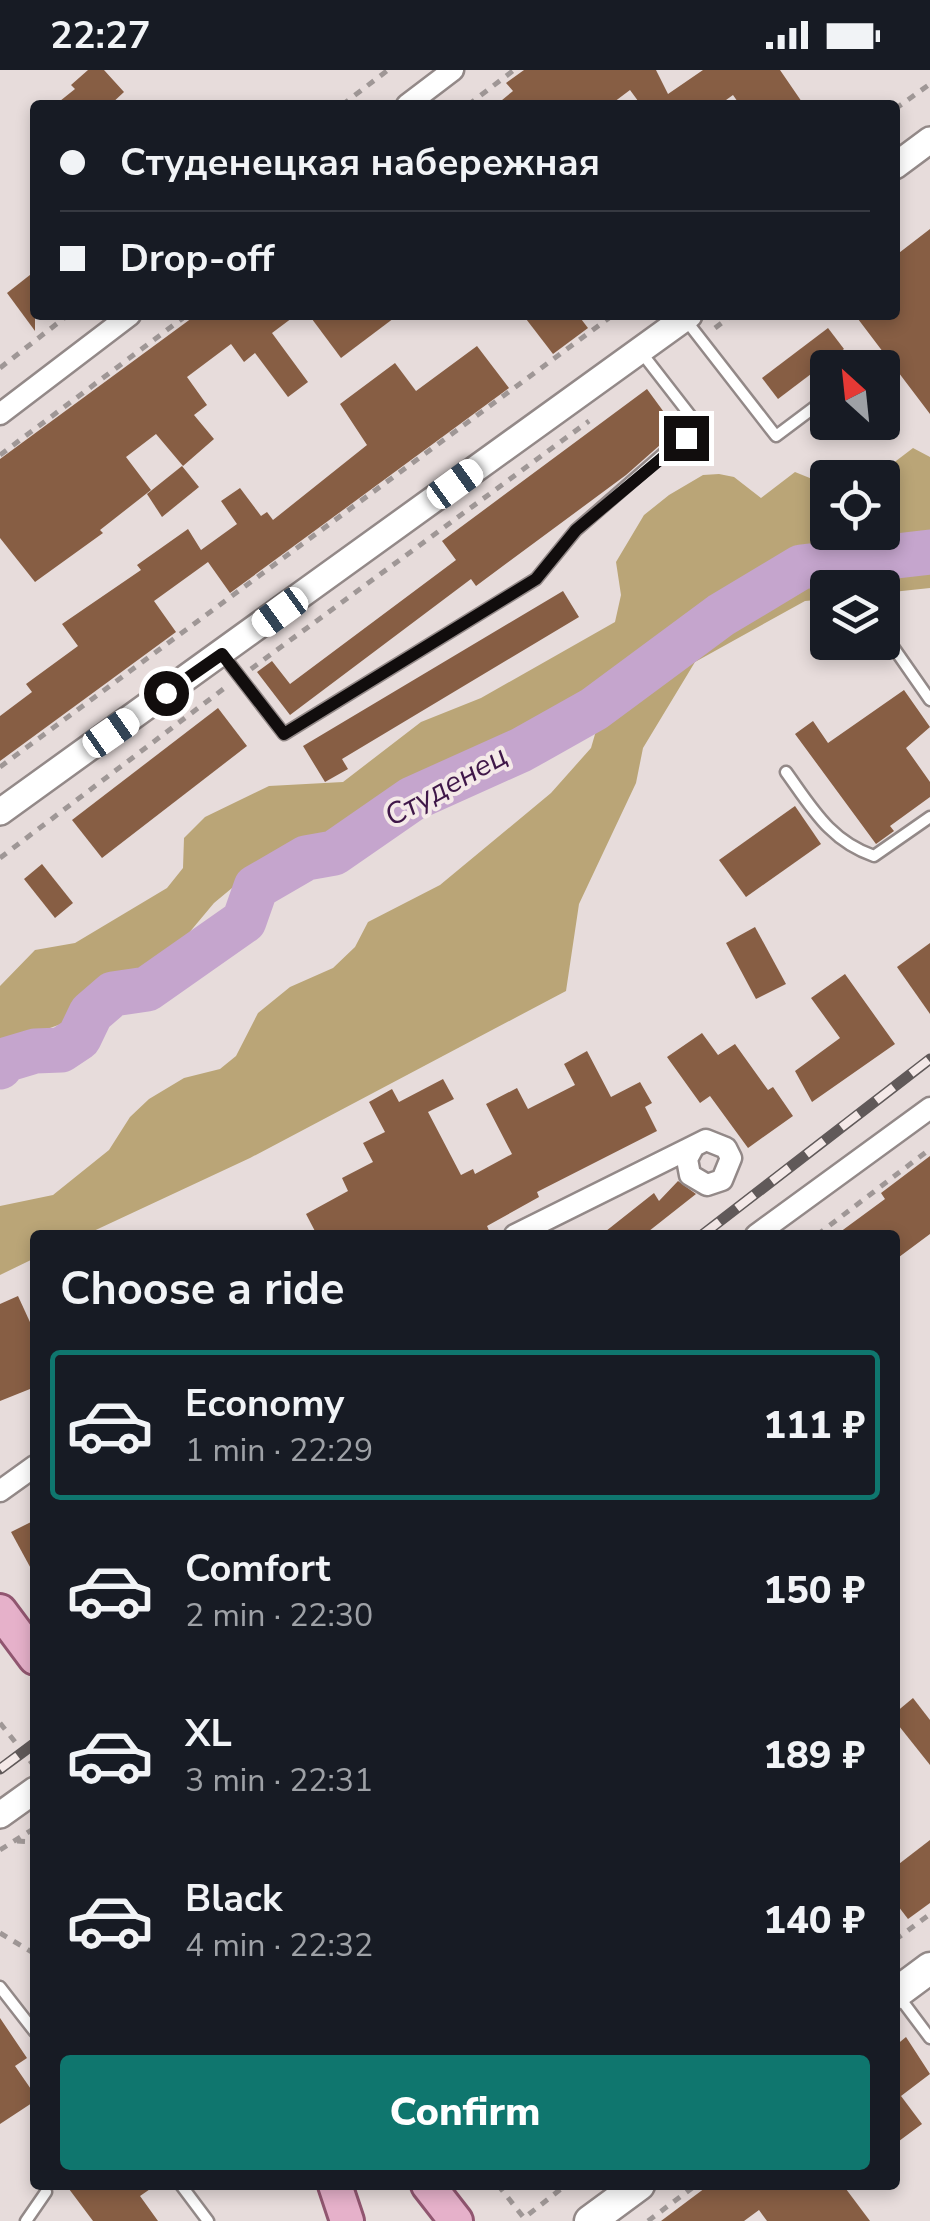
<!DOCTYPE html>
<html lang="en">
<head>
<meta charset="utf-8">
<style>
	body { margin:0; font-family:"Nunito Sans",sans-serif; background:#20242c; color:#f1f3f6; height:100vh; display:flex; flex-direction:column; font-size:38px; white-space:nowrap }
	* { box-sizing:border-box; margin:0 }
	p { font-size:32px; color:#9ea1a6 }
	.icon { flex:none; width:55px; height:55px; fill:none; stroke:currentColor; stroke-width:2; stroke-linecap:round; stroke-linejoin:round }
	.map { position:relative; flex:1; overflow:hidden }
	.panel { position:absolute; left:30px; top:1160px; width:870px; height:960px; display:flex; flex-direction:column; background:#171b24; border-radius:10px; box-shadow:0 5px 15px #0003 }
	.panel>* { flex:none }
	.hud { position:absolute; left:30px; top:30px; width:870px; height:220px; border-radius:10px; box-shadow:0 5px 15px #0003; display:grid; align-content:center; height:220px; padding:0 30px; background:#171b24 }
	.needle { width:65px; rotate:333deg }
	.fabs { position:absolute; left:810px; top:280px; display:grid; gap:20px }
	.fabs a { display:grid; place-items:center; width:90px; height:90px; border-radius:10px; background:#171b24; box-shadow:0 5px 15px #0003; font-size:50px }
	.end { position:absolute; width:45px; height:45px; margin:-22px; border:12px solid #110d0d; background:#fff; box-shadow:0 0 0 5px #fff }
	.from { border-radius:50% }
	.car { position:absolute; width:30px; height:60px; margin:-30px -15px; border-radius:12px; box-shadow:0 0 8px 2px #0007; background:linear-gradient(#fff 24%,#345 0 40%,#fff 0 76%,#345 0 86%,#fff 0) }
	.hud b { display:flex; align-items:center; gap:35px; height:95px; font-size:38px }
	.hud b+b { border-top:2px solid #363941 }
	.hud i { width:25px; height:25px; background:#f1f3f6 }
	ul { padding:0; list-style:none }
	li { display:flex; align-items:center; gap:30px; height:150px; margin:0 20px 15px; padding:0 10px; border:5px solid transparent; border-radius:10px }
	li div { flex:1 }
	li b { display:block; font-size:38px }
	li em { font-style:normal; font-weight:800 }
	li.current { border-color:#0f766e }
	li>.icon { width:90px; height:90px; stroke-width:1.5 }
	h2 { padding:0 30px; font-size:45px; line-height:120px }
	.primary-button { display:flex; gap:20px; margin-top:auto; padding:20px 30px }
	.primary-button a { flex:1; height:115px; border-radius:10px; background:#0f766e; color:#fff; font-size:40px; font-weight:800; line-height:115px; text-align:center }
	.status { display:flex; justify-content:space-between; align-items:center; height:70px; padding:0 50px; background:#171b24; direction:ltr }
	.status svg { height:28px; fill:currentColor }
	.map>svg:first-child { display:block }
	.forest { fill:#baa577 }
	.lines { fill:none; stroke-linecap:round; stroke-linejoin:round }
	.river { stroke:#c5a5cd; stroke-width:45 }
	.building { fill:#875e44 }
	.service-casing { stroke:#938988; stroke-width:15 }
	.minor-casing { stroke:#938988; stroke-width:25 }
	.tertiary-casing { stroke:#938988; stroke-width:30 }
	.secondary-casing { stroke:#938988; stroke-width:35 }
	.primary-casing { stroke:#915670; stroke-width:38 }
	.path { stroke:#9f9796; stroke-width:5; stroke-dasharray:8 8; stroke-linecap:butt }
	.service { stroke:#fff; stroke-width:10 }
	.minor { stroke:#fff; stroke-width:20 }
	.tertiary { stroke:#fff; stroke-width:25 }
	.secondary { stroke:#fff; stroke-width:30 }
	.primary { stroke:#e6b1ca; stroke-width:32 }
	.rail-casing { stroke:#605959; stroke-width:11 }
	.rail { stroke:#f4e9e8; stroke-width:8; stroke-dasharray:22; stroke-linecap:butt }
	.route { stroke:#110d0d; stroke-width:12 }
	.labels { text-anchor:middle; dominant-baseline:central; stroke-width:8; stroke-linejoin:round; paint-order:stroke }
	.water-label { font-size:30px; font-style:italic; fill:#3f1748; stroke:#f4e9e8 }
</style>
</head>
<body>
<div class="status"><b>22:27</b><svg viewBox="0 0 49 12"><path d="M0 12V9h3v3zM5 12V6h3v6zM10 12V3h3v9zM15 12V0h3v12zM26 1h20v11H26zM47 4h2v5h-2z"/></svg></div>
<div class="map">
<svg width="930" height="2151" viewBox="0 0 930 2151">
	<rect width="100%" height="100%" fill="#e7dcdb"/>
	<path class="forest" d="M913 378 930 387V518L883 523 882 518H828L827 529 805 531 695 592 643 678 636 713 579 834 566 921 250 1088 85 1165H35V1188L0 1205V1136L53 1125 109 1080 130 1047 149 1029 184 1008 220 999 236 986 258 943 290 917 333 898 355 877 368 852 440 815 551 723 591 678 600 647 585 635 564 636 353 756 256 798 214 833 183 870 75 949 0 976V916L35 880 75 873 167 818 183 798 184 768 205 747 269 716 343 712 421 652 481 628 615 552 621 525 616 492 644 445 669 425 703 405 719 404 734 407 761 428 795 402 827 415 828 462H882V408L875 407Z"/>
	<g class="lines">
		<path class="river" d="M0 997 5 990 35 981 61 980 79 968 91 943 113 924 147 919 244 851 256 817 306 788 334 783 412 729 521 680 594 639 721 545 801 497 930 482"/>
	</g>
	<g class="building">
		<path d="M88 0H104L124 22 110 35H55L75 19 71 15Z"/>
		<path d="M524 0H656L668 24 703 0H780L804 35H740L733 25 719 35H641L630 20 610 35H496L513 21 506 13Z"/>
		<path d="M930 159V344L855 245H895V186Z"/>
		<path d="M35 201V261L7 223Z"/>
		<path d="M196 245H296L272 263 308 312 288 327 255 283 244 292 231 274 187 307 207 335 194 345 214 369 183 396 156 364 126 387 151 420 100 460 103 463 35 512 0 468V389Z"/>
		<path d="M309 245H398L341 288Z"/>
		<path d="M523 245H578L588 258 553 284Z"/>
		<path d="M828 258 844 279 778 329 762 308Z"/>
		<path d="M477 276 509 318 230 523 208 492 154 531 176 562 0 691V646L32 622 26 614 78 576 62 554 141 500 137 495 188 459 201 480 237 454 221 431 240 418 261 446 267 442 273 450 367 375 340 334 395 293 416 321Z"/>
		<path d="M647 319 677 360 626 405 476 516 471 509 290 645 257 602 272 591 290 614 456 490 442 471Z"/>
		<path d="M182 396 199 417 162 447 147 424Z"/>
		<path d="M563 521 579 547 342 689 348 699 325 712 303 676Z"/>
		<path d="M904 620 930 657 906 678 930 712V727L890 756 894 761 876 774 795 664 813 651 828 673Z"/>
		<path d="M218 638 247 676 102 788 72 750Z"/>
		<path d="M795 736 821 774 746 827 719 790Z"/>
		<path d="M42 794 73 833 55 848 24 809Z"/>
		<path d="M755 857 786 914 756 929 726 873Z"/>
		<path d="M930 873V944L897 897Z"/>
		<path d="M845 904 895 974 812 1032 795 1001 840 968 811 928Z"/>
		<path d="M702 963 718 985 735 974 768 1020 773 1017 793 1046 748 1078 710 1026 700 1033 667 987Z"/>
		<path d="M587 981 611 1027 640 1012 652 1033 645 1037 657 1061 537 1122 539 1127 487 1156 491 1165H317L306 1144 348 1121 342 1108 373 1092 363 1073 385 1062 369 1032 392 1019 399 1032 443 1009 454 1029 428 1042 461 1105 473 1099 475 1104 512 1084 486 1034 517 1018 528 1039 575 1015 564 994Z"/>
		<path d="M930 1086V1164L895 1190V1165H836L885 1129 881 1123Z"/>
		<path d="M678 1111 696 1124 644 1165H601L654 1123 659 1131Z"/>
		<path d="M18 1226 35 1263V1317L0 1331V1234Z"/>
		<path d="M35 1450V1506L11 1462Z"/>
		<path d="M913 1628 930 1650V1695L895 1651V1643Z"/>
		<path d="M930 1770V1833L908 1849 895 1832V1797Z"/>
		<path d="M0 1948 27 1988 15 1996 35 2025V2031L0 2054Z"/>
		<path d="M906 1967 930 2004 901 2026 922 2054 895 2074V1976Z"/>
		<path d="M66 2115H156L140 2126 158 2151H93Z"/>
		<path d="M709 2115H843L870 2151H767L759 2140 744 2151H661Z"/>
	</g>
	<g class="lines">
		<defs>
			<g id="service">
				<path d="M685 249 776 366 828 327"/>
				<path d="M866 298 871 294"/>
				<path d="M882 561 930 630"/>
				<path d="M222 584 284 664 536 509 576 460 692 359 693 349 641 282"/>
				<path d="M786 702C812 738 830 771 874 786L930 747"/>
				<path d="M0 1917 35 1962"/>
				<path d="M897 1924 930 1968"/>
				<path d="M181 2115 208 2151"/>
				<path d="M26 2151 46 2122"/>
			</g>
			<g id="minor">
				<path d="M407 35 453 0"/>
				<path d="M0 344 130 245"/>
				<path d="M515 1165 694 1076 706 1070 726 1078 731 1088 722 1110 707 1115 690 1105 687 1089 694 1076"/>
				<path d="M756 1165 930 1038"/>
				<path d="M0 1421 35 1396"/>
			</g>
			<g id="tertiary">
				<path d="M895 96 930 70"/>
				<path d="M0 742 689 245"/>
				<path d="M0 1745 35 1720"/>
			</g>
			<g id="secondary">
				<path d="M895 1924 930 1898"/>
				<path d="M590 2151 639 2115"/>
			</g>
			<g id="primary">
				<path d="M0 1541 35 1588"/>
				<path d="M335 2115 347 2151"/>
				<path d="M428 2115 456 2151"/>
			</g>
		</defs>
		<use href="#service" class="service-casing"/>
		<use href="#minor" class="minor-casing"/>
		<use href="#tertiary" class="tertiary-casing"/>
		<use href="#secondary" class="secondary-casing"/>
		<use href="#primary" class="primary-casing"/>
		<g class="path">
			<path d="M342 35 388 0"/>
			<path d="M468 35 514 0"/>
			<path d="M895 39 930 14"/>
			<path d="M715 258 732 245"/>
			<path d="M0 298 68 245"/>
			<path d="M0 385 187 245"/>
			<path d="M251 599 589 351"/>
			<path d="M0 697 613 245"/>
			<path d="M0 788 226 617"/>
			<path d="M817 1165 930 1079"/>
			<path d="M0 1653 35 1697"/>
			<path d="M17 1771 35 1772"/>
			<path d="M0 1780 35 1758"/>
			<path d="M0 1863 35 1884"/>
			<path d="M895 1870 930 1844"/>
			<path d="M498 2115 524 2148 566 2115"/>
			<path d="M648 2151 696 2115"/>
		</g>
		<use href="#service" class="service"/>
		<use href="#minor" class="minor"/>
		<use href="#tertiary" class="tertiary"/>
		<use href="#secondary" class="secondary"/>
		<use href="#primary" class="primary"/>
		<defs>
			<g id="rail">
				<path d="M702 1165 930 989"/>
				<path d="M0 1699 35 1673"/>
			</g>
		</defs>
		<use href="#rail" class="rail-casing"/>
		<use href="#rail" class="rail"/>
	</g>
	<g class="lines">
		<path class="route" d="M166 623 222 584 284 664 536 509 576 460 686 368"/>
	</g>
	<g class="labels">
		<g class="water-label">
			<text transform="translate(446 716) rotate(-29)">Студенец</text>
		</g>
	</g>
</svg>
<div class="fabs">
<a><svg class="needle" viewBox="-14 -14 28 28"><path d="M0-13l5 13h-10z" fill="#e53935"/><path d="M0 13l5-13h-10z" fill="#9ea1a6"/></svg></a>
<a><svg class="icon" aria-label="locate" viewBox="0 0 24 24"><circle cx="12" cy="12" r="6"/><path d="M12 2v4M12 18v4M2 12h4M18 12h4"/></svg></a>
<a><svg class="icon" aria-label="layers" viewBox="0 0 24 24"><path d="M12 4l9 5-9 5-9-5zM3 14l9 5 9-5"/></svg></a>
</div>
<i class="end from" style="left:166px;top:623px"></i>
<i class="end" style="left:686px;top:368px"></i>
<i class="car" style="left:455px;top:414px;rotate:54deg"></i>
<i class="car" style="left:280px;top:542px;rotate:234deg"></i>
<i class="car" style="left:111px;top:663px;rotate:55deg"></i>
<div class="hud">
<b><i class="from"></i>Студенецкая набережная</b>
<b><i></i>Drop-off</b>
</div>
<section class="panel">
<h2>Choose a ride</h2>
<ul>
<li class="current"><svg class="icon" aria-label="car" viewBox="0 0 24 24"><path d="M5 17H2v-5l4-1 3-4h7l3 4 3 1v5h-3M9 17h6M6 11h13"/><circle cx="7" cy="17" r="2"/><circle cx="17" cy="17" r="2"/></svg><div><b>Economy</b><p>1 min · 22:29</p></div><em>111 ₽</em></li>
<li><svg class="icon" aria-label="car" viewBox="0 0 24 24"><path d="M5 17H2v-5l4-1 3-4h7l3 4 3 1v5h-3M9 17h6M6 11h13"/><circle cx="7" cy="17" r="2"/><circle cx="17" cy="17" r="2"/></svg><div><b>Comfort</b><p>2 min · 22:30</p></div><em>150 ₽</em></li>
<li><svg class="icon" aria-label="car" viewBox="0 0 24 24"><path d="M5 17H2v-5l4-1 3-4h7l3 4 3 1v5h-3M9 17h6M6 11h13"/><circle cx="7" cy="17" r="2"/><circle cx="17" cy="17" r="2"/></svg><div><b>XL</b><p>3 min · 22:31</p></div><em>189 ₽</em></li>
<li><svg class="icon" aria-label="car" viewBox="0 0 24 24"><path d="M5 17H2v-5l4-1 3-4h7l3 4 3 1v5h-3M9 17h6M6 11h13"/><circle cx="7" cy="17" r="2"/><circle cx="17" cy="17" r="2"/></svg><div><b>Black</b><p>4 min · 22:32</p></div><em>140 ₽</em></li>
</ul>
<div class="primary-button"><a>Confirm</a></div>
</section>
</div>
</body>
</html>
